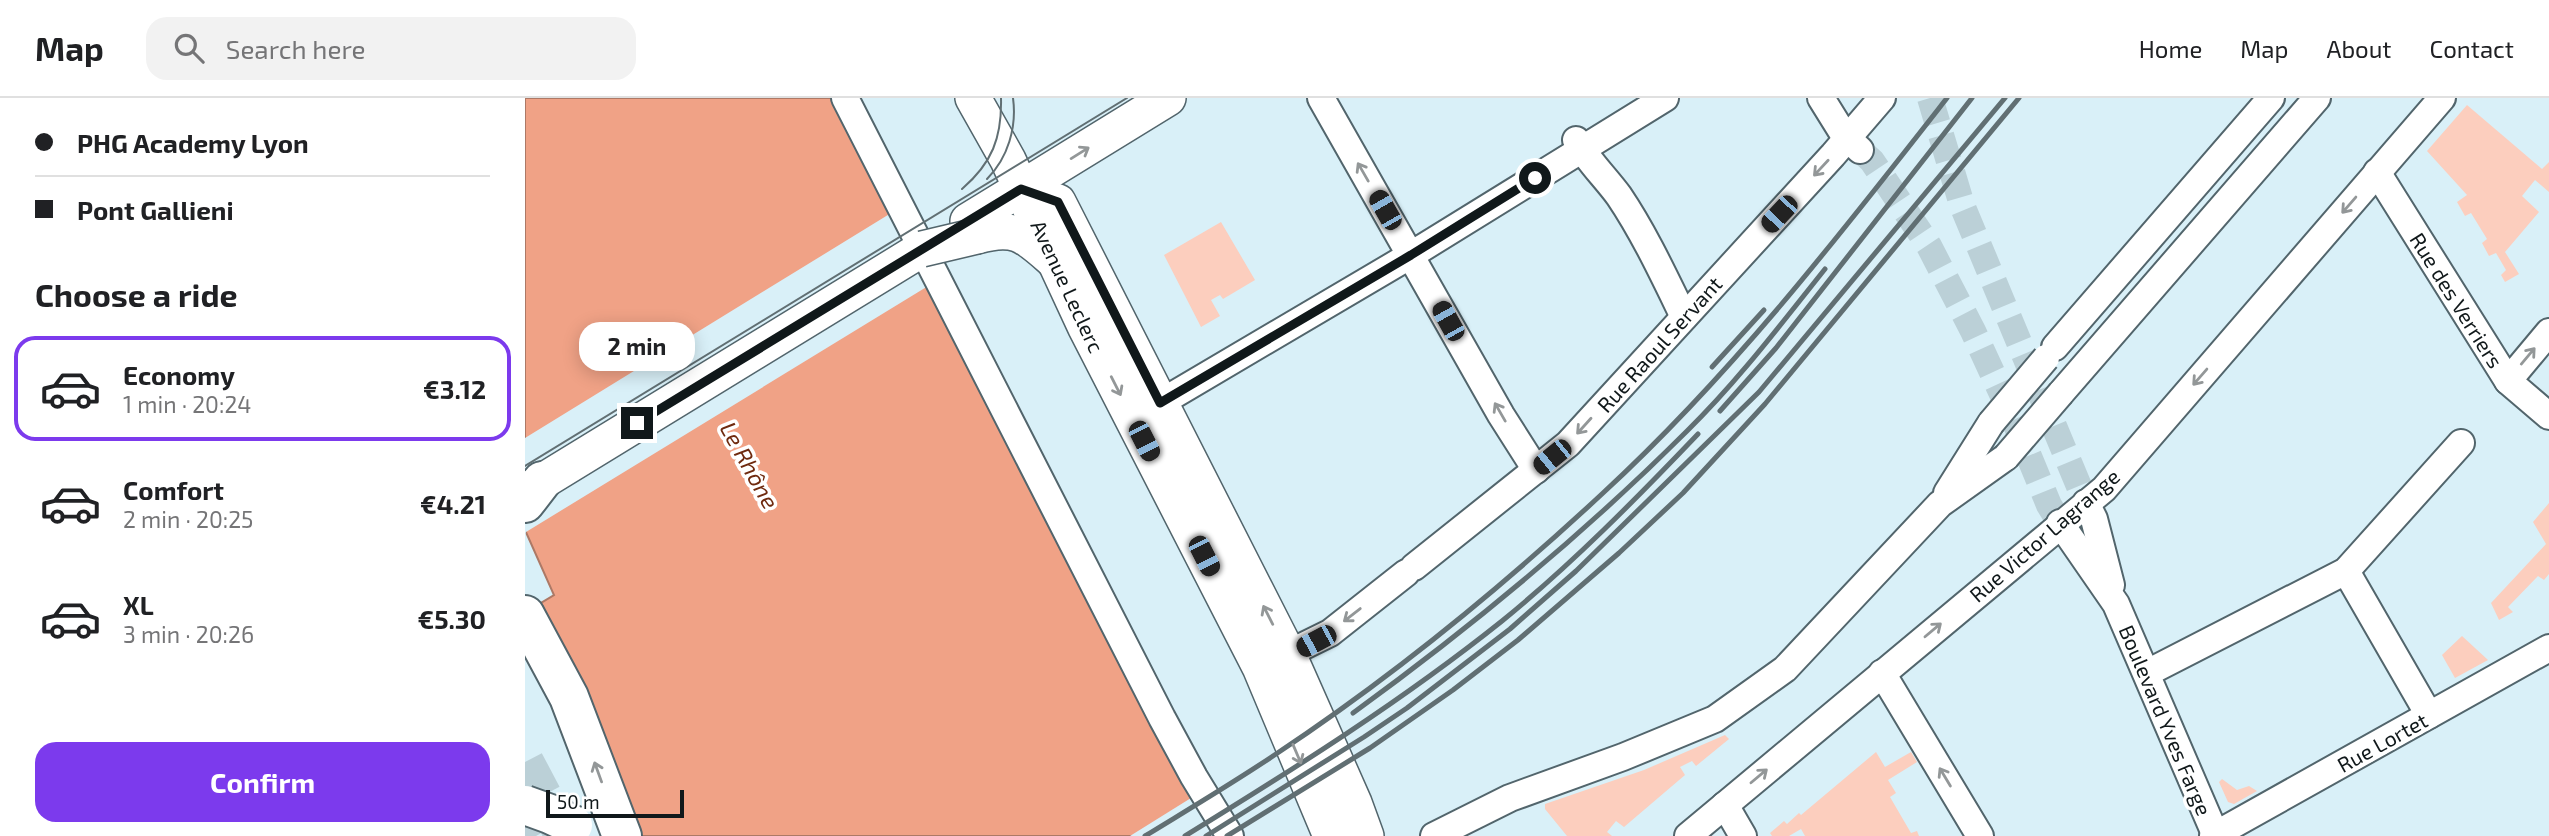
<!DOCTYPE html>
<html lang="en">
<head>
<meta charset="utf-8">
<style>
	body { margin:0; font-family:"Exo 2",sans-serif; background:#f2f2f2; color:#202124; height:100vh; display:flex; flex-direction:column; font-size:26px; white-space:nowrap }
	* { box-sizing:border-box; margin:0 }
	p { font-size:23px; color:#757577 }
	.icon { flex:none; width:38px; height:38px; fill:none; stroke:currentColor; stroke-width:2; stroke-linecap:round; stroke-linejoin:round }
	.map { position:relative; flex:1; overflow:hidden }
	.sheet { display:flex; flex-direction:column; background:#fff; width:525px }
	.sheet>* { flex:none }
	.banner { display:grid; align-content:center; height:154px; padding:0 35px; background:#fff }
	.scale { position:absolute; left:21px; bottom:18px; width:138px; box-sizing:border-box; padding-left:7px; border:4px solid #10181a; border-top:0; font-size:19px; line-height:24px; white-space:nowrap; color:#10181a; -webkit-text-stroke:5px #fff; paint-order:stroke }
	.end { position:absolute; width:32px; height:32px; margin:-16px; border:9px solid #10181a; background:#fff; box-shadow:0 0 0 4px #fff }
	.from { border-radius:50% }
	.bubble { position:absolute; height:49px; border-radius:21px; background:#fff; box-shadow:0 4px 18px #0003; font-size:23px; font-weight:700; line-height:49px; text-align:center }
	.car { position:absolute; width:21px; height:42px; margin:-21px -10px; border-radius:9px; box-shadow:0 0 5px 2px #0007; background:linear-gradient(#222 24%,#8ab4d8 0 40%,#222 0 76%,#8ab4d8 0 86%,#222 0) }
	.banner b { display:flex; align-items:center; gap:24px; height:66px; font-size:26px }
	.banner b+b { border-top:2px solid #e0e0e0 }
	.banner i { width:18px; height:18px; background:#202124 }
	ul { padding:0; list-style:none }
	li { display:flex; align-items:center; gap:21px; height:105px; margin:0 14px 10px; padding:0 21px; border:4px solid transparent; border-radius:21px }
	li div { flex:1 }
	li b { display:block; font-size:26px }
	li em { font-style:normal; font-weight:700 }
	li.active { border-color:#7c3aed }
	li>.icon { width:63px; height:63px; stroke-width:1.5 }
	h2 { padding:0 35px; font-size:32px; line-height:84px }
	.primary-button { display:flex; gap:14px; margin-top:auto; padding:14px 35px }
	.primary-button a { flex:1; height:80px; border-radius:21px; background:#7c3aed; color:#fff; font-size:28px; font-weight:700; line-height:80px; text-align:center }
	header { display:flex; align-items:center; gap:42px; box-sizing:border-box; height:98px; padding:0 35px; background:#fff; border-bottom:2px solid #e0e0e0 }
	header strong { font-size:33px }
	nav { display:flex; gap:38px; margin-inline-start:auto; font-size:24px }
	.search { width:490px; height:63px; background:#f2f2f2; display:flex; align-items:center; gap:18px; box-sizing:border-box; padding:0 24px; border-radius:21px; color:#757577; font-size:26px }
	main { display:flex; flex:1; min-height:0 }
	.map>svg:first-child { display:block }
	.green { fill:#fccebe }
	.water { fill:#f0a286; stroke:#ad7966; stroke-width:2 }
	.pier { fill:#d9f0f8 }
	.lines { fill:none; stroke-linecap:round; stroke-linejoin:round }
	.minor-tunnel { stroke:#bbd0d7; stroke-width:26; stroke-dasharray:26 13; stroke-linecap:butt }
	.major-tunnel { stroke:#bbd0d7; stroke-width:35; stroke-dasharray:35 18; stroke-linecap:butt }
	.highway-tunnel { stroke:#bbd0d7; stroke-width:38; stroke-dasharray:38 19; stroke-linecap:butt }
	.minor-casing { stroke:#52656c; stroke-width:30 }
	.major-casing { stroke:#52656c; stroke-width:38 }
	.highway-casing { stroke:#52656c; stroke-width:42 }
	.minor { stroke:#fff; stroke-width:26 }
	.major { stroke:#fff; stroke-width:35 }
	.highway { stroke:#fff; stroke-width:38 }
	.tram { stroke:#616f73; stroke-width:2 }
	.rail { stroke:#616f73; stroke-width:5 }
	.minor-bridge-casing { stroke:#52656c; stroke-width:30; stroke-linecap:butt }
	.major-bridge-casing { stroke:#52656c; stroke-width:38; stroke-linecap:butt }
	.highway-bridge-casing { stroke:#52656c; stroke-width:42; stroke-linecap:butt }
	.minor-bridge { stroke:#fff; stroke-width:26 }
	.major-bridge { stroke:#fff; stroke-width:35 }
	.highway-bridge { stroke:#fff; stroke-width:38 }
	.oneway { stroke:#939798 }
	.route { stroke:#10181a; stroke-width:9 }
	.labels { text-anchor:middle; dominant-baseline:central; stroke-width:7; stroke-linejoin:round; paint-order:stroke }
	.street-label { font-size:21px; fill:#10181a; stroke:#fff }
	.water-label { font-size:23px; font-style:italic; fill:#6f2a0f; stroke:#fff }
</style>
</head>
<body>
<header>
<strong>Map</strong>
<div class="search"><svg class="icon" aria-label="search" viewBox="0 0 24 24"><circle cx="10" cy="10" r="6"/><path d="M15 15l6 6"/></svg>Search here</div>
<nav><a>Home</a><a>Map</a><a>About</a><a>Contact</a></nav>
</header>
<main>
<section class="sheet">
<div class="banner">
<b><i class="from"></i>PHG Academy Lyon</b>
<b><i></i>Pont Gallieni</b>
</div>
<h2>Choose a ride</h2>
<ul>
<li class="active"><svg class="icon" aria-label="car" viewBox="0 0 24 24"><path d="M5 17H2v-5l4-1 3-4h7l3 4 3 1v5h-3M9 17h6M6 11h13"/><circle cx="7" cy="17" r="2"/><circle cx="17" cy="17" r="2"/></svg><div><b>Economy</b><p>1 min · 20:24</p></div><em>€3.12</em></li>
<li><svg class="icon" aria-label="car" viewBox="0 0 24 24"><path d="M5 17H2v-5l4-1 3-4h7l3 4 3 1v5h-3M9 17h6M6 11h13"/><circle cx="7" cy="17" r="2"/><circle cx="17" cy="17" r="2"/></svg><div><b>Comfort</b><p>2 min · 20:25</p></div><em>€4.21</em></li>
<li><svg class="icon" aria-label="car" viewBox="0 0 24 24"><path d="M5 17H2v-5l4-1 3-4h7l3 4 3 1v5h-3M9 17h6M6 11h13"/><circle cx="7" cy="17" r="2"/><circle cx="17" cy="17" r="2"/></svg><div><b>XL</b><p>3 min · 20:26</p></div><em>€5.30</em></li>
</ul>
<div class="primary-button"><a>Confirm</a></div>
</section>
<div class="map">
<svg width="2024" height="738" viewBox="0 0 2024 738">
	<rect width="100%" height="100%" fill="#d9f0f8"/>
	<g class="green">
		<path d="M1942 7 2017 71 2024 64V94L2010 82 1997 98 2014 114 1980 154 1994 176 1980 184 1976 177 1981 172 1971 155 1964 158 1957 145 1962 141 1946 115 1940 118 1932 104 1942 97 1902 53Z"/>
		<path d="M696 124 730 182 698 201 695 197 686 202 695 218 676 229 639 157Z"/>
		<path d="M2024 405V476L2019 482 2013 478 1983 509 1988 514 1974 522 1966 505 2021 446 2008 424Z"/>
		<path d="M1937 538 1963 562 1930 580 1917 557Z"/>
		<path d="M1200 637 1204 641 1171 668 1167 663 1155 669 1160 677 1099 729 1091 723 1082 734 1087 738H1042L1020 711V706L1119 672Z"/>
		<path d="M1351 654 1360 669 1386 654 1392 664 1363 682 1371 695 1365 699 1386 735 1392 733 1394 738H1280L1276 731 1264 738H1247L1245 735 1259 723 1262 726 1274 715 1276 717Z"/>
		<path d="M1697 681 1712 692 1724 688 1732 693 1709 706 1703 704 1694 684Z"/>
	</g>
	<path class="water" d="M0 0H310L696 738H113L51 582 16 505 29 497 0 432Z"/>
	<g class="pier">
		<path d="M371 112 408 185 1 434 0 438V340Z"/>
		<path d="M674 695 700 738H605Z"/>
	</g>
	<g class="lines">
		<g class="minor-tunnel">
			<path d="M1405 0 1437 107 1561 405"/>
			<path d="M1335 52 1347 63 1404 148 1448 233 1489 322 1524 407 1535 425"/>
		</g>
		<path class="major-tunnel" d="M0 718 11 738"/>
		<path class="highway-tunnel" d="M0 664 39 738"/>
		<defs>
			<g id="minor">
				<path d="M320 0 637 620 669 679 705 738"/>
				<path d="M796 0 976 317 1011 372"/>
				<path d="M1296 0 1319 37 1335 52"/>
				<path d="M1051 42C1063 63 1080 79 1094 98 1119 135 1139 178 1159 219"/>
				<path d="M1852 74 1983 283 2024 318"/>
				<path d="M1530 249 1746 0"/>
				<path d="M1983 283 2024 234"/>
				<path d="M1536 295 1792 0"/>
				<path d="M635 305 886 157 1140 0"/>
				<path d="M1422 395 1466 325"/>
				<path d="M1561 405 1569 421 1586 487"/>
				<path d="M1535 425 1591 506 1691 738"/>
				<path d="M889 469 1043 346 1308 57 1357 0"/>
				<path d="M1821 473 1904 617"/>
				<path d="M746 564 805 535 881 475"/>
				<path d="M1357 575 1455 738"/>
				<path d="M1622 575 1821 473 1936 345"/>
				<path d="M1200 707 1218 738"/>
				<path d="M909 738 985 700 1098 659 1190 621 1260 571 1415 406 1481 359"/>
				<path d="M1163 738 1579 391 1917 0"/>
				<path d="M1688 738 2024 550"/>
			</g>
			<g id="major">
				<path d="M448 0 483 62 560 228 735 569 806 738"/>
				<path d="M496 91 533 104 763 556 829 705 841 738"/>
				<path d="M443 123 643 0"/>
				<path d="M452 138C490 127 500 137 527 161"/>
				<path d="M0 394 397 151"/>
			</g>
			<g id="highway">
				<path d="M0 405 17 383"/>
				<path d="M0 517 44 599 97 738"/>
			</g>
		</defs>
		<use href="#minor" class="minor-casing"/>
		<use href="#major" class="major-casing"/>
		<use href="#highway" class="highway-casing"/>
		<use href="#minor" class="minor"/>
		<use href="#major" class="major"/>
		<use href="#highway" class="highway"/>
		<g class="tram">
			<path d="M462 81C483 60 492 29 488 0"/>
			<path d="M437 91C467 65 477 40 476 0"/>
			<path d="M0 368 602 0"/>
		</g>
		<g class="rail">
			<path d="M1187 269 1239 212"/>
			<path d="M1195 313 1251 250 1447 0"/>
			<path d="M828 615C945 530 1059 436 1162 333 1213 283 1256 226 1300 171"/>
			<path d="M620 738C664 711 708 685 751 656 867 579 976 490 1078 395 1207 276 1314 138 1422 0"/>
			<path d="M660 738C769 671 877 603 977 523 1047 466 1111 401 1173 336"/>
			<path d="M681 738 839 639 882 610 985 531 1051 473 1234 294 1480 0"/>
			<path d="M702 738 845 650 928 592 993 542 1094 455 1158 395 1240 306 1494 0"/>
		</g>
		<defs>
			<g id="minor-bridge">
				<path d="M1466 325 1521 260"/>
				<path d="M1481 359 1536 295"/>
			</g>
			<path id="major-bridge" d="M397 151 452 138"/>
			<path id="highway-bridge" d="M0 707 25 716 48 727"/>
		</defs>
		<use href="#minor-bridge" class="minor-bridge-casing"/>
		<use href="#major-bridge" class="major-bridge-casing"/>
		<use href="#highway-bridge" class="highway-bridge-casing"/>
		<use href="#minor-bridge" class="minor-bridge"/>
		<use href="#major-bridge" class="major-bridge"/>
		<use href="#highway-bridge" class="highway-bridge"/>
	</g>
	<defs><path id="oneway-shaft" d="M-6 0H5M1.5-3L5.5 0L1.5 3" fill="none" stroke-width="1.6" stroke-linecap="round" stroke-linejoin="round" transform="scale(1.75)"/></defs>
	<g class="oneway">
		<use href="#oneway-shaft" transform="translate(555 55) rotate(-32)"/>
		<use href="#oneway-shaft" transform="translate(1296 70) rotate(133)"/>
		<use href="#oneway-shaft" transform="translate(838 74) rotate(-120)"/>
		<use href="#oneway-shaft" transform="translate(1824 107) rotate(131)"/>
		<use href="#oneway-shaft" transform="translate(2003 258) rotate(-50)"/>
		<use href="#oneway-shaft" transform="translate(1675 279) rotate(131)"/>
		<use href="#oneway-shaft" transform="translate(591 288) rotate(63)"/>
		<use href="#oneway-shaft" transform="translate(975 314) rotate(-120)"/>
		<use href="#oneway-shaft" transform="translate(1059 328) rotate(132)"/>
		<use href="#oneway-shaft" transform="translate(743 517) rotate(-117)"/>
		<use href="#oneway-shaft" transform="translate(827 517) rotate(142)"/>
		<use href="#oneway-shaft" transform="translate(1408 532) rotate(-40)"/>
		<use href="#oneway-shaft" transform="translate(772 656) rotate(67)"/>
		<use href="#oneway-shaft" transform="translate(73 674) rotate(-110)"/>
		<use href="#oneway-shaft" transform="translate(1234 678) rotate(-40)"/>
		<use href="#oneway-shaft" transform="translate(1420 679) rotate(-121)"/>
	</g>
	<g class="lines">
		<path class="route" d="M112 325 496 91 533 104 635 305 886 157 1010 80"/>
	</g>
	<g class="labels">
		<g class="street-label">
			<text transform="translate(543 188) rotate(65)">Avenue Leclerc</text>
			<text transform="translate(1932 202) rotate(58)">Rue des Verriers</text>
			<text transform="translate(1134 246) rotate(-48)">Rue Raoul Servant</text>
			<text transform="translate(1519 437) rotate(-41)">Rue Victor Lagrange</text>
			<text transform="translate(1641 622) rotate(67)">Boulevard Yves Farge</text>
			<text transform="translate(1857 644) rotate(-29)">Rue Lortet</text>
		</g>
		<g class="water-label">
			<text transform="translate(225 367) rotate(61)">Le Rhône</text>
		</g>
	</g>
</svg>
<div class="scale">50 m</div>
<i class="end from" style="left:1010px;top:80px"></i>
<i class="end" style="left:112px;top:325px"></i>
<div class="bubble" style="left:54px;top:224px;width:116px">2 min</div>
<i class="car" style="left:860px;top:112px;rotate:330deg"></i>
<i class="car" style="left:1254px;top:116px;rotate:223deg"></i>
<i class="car" style="left:923px;top:223px;rotate:331deg"></i>
<i class="car" style="left:619px;top:343px;rotate:153deg"></i>
<i class="car" style="left:1027px;top:359px;rotate:231deg"></i>
<i class="car" style="left:679px;top:458px;rotate:153deg"></i>
<i class="car" style="left:791px;top:543px;rotate:242deg"></i>
</div>
</main>
</body>
</html>
